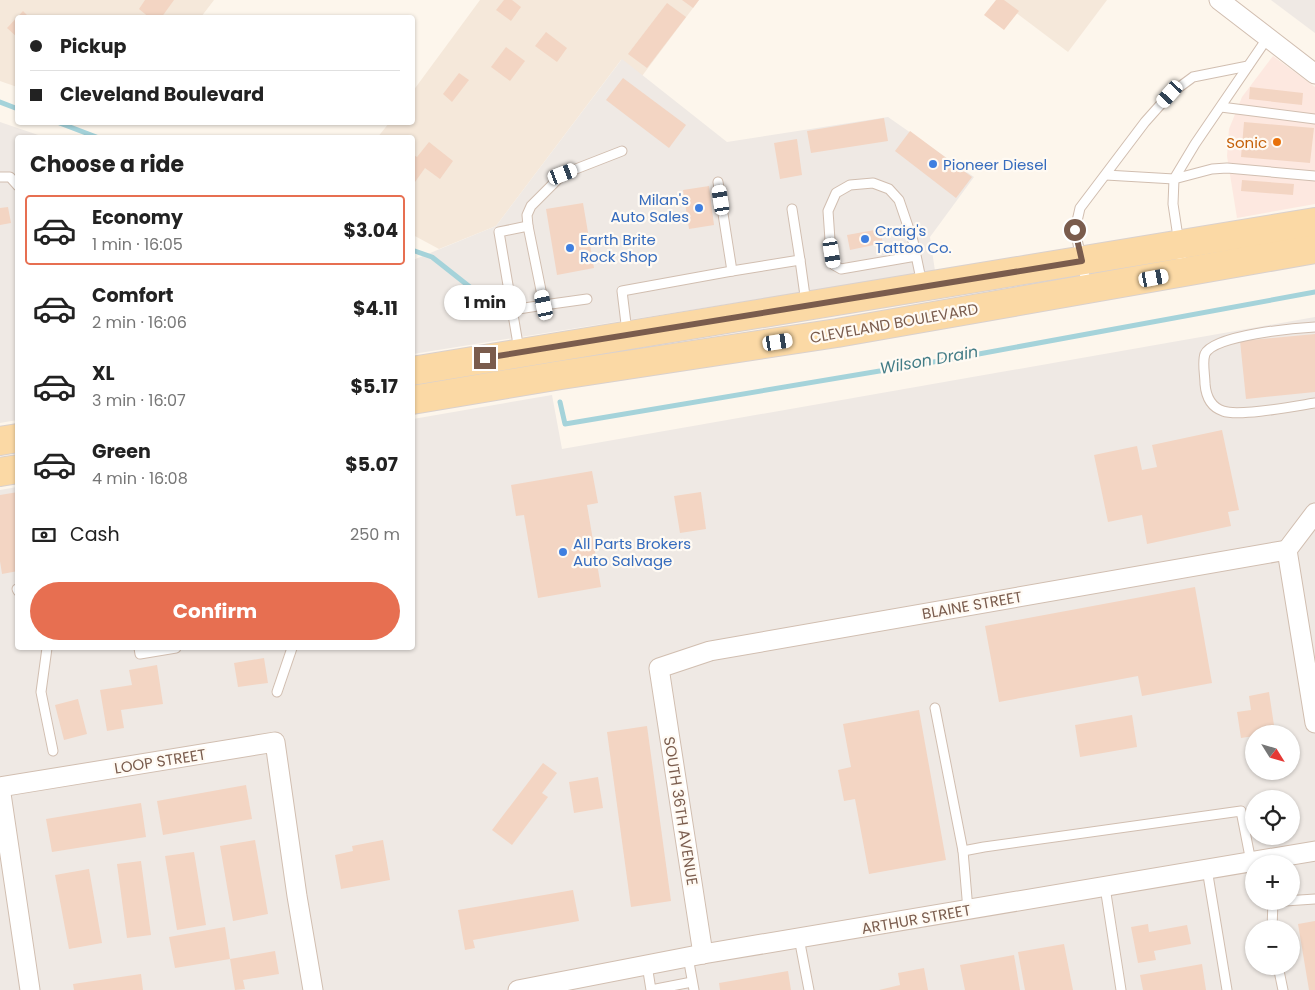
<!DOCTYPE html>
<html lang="en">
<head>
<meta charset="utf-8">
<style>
	body { margin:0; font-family:Poppins,sans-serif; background:#f6f6f6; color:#222; height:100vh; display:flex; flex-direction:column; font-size:19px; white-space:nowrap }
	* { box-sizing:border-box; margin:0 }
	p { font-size:16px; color:#767676 }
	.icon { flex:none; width:28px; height:28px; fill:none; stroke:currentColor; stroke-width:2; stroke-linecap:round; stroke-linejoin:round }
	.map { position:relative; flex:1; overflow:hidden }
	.panel { position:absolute; left:15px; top:135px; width:400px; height:515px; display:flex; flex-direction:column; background:#fff; border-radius:5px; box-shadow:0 1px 4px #0004 }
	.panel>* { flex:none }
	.banner { position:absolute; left:15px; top:15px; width:400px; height:110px; border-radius:5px; box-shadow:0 1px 4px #0004; display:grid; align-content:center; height:110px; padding:0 15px; background:#fff }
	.needle { width:32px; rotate:127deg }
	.tools { position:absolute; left:1245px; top:725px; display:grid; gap:10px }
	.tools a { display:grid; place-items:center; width:55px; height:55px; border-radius:50%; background:#fff; box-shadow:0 1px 4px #0004; font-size:25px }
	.end { position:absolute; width:22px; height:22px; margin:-11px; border:6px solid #7a5c4d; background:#fff; box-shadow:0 0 0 2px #fff }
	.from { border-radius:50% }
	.bubble { position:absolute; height:35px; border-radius:18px; background:#fff; box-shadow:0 1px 4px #0004; font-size:16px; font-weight:700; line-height:35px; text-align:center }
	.car { position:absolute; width:15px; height:30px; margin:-15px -8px; border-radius:6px; box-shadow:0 0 4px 1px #0007; background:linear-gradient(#fff 24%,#345 0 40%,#fff 0 76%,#345 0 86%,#fff 0) }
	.banner b { display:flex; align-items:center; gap:18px; height:48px; font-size:19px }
	.banner b+b { border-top:1px solid #e0e0e0 }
	.banner i { width:12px; height:12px; background:#222 }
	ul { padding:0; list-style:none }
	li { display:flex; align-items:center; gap:15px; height:70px; margin:0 10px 8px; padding:0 5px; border:2px solid transparent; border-radius:5px }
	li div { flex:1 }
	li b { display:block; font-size:19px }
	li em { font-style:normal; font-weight:700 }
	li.selected { border-color:#e76f51 }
	li>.icon { width:45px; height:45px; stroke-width:1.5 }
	h2 { padding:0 15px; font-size:22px; line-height:60px }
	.pay { display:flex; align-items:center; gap:12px; height:55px; padding:0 15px; font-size:19px }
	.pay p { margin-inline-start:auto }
	.cta { display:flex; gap:10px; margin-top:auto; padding:10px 15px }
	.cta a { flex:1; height:58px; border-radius:30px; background:#e76f51; color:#fff; font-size:20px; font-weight:700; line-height:58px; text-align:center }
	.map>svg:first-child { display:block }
	.residential { fill:#f5e8da }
	.commercial { fill:#fde8e0 }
	.industrial { fill:#efe9e4; fill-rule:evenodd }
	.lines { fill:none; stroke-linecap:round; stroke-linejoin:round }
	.stream { stroke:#a5d3da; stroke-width:5 }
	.building { fill:#f3d5c3 }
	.service-casing { stroke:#d1beb0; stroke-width:11 }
	.minor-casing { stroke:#d1beb0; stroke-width:21 }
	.primary-casing { stroke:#dad1cd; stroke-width:30 }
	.service { stroke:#fff; stroke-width:9 }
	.minor { stroke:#fff; stroke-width:19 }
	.primary { stroke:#fbd9a5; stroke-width:28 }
	.route { stroke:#7a5c4d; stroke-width:6 }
	.food-dot { fill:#e8710a; stroke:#fffaf3; stroke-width:2 }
	.shop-dot { fill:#3f7fe0; stroke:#fffaf3; stroke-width:2 }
	.labels { text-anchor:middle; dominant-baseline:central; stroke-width:4.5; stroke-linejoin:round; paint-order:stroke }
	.food-label { font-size:15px; fill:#c56008; stroke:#fffaf3; text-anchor:end }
	.shop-label { font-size:15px; fill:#366cbe; stroke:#fffaf3; text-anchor:start }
	.street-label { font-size:15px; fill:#7a5c4d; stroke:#fffaf3 }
	.water-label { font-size:16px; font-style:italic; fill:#437c86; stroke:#fffaf3 }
</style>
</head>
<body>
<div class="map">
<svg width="1315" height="990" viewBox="0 0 1315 990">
	<rect width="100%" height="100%" fill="#fdf6ec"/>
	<g class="residential">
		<path d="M0 0H214L201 17 18 18 17 87 0 81Z"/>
		<path d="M480 0H699L642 76 621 60 496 226 439 249 413 235 412 138H377L389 123 412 122 413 91Z"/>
		<path d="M999 0H1107L1068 52Z"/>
	</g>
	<path class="commercial" d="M1273 56 1315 87V204L1237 218 1227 156 1229 129 1242 97Z"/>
	<g class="industrial">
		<path d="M1271 0H1315V33Z"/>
		<path d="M622 59 727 142 888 117 974 177 930 237 935 271 413 354V260L496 226Z"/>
		<path d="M0 122 44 137 18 138 17 420 0 423Z"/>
		<path d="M1315 317V990H0V490L17 487 18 648H412L413 419 552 395 562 449ZM1254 734H1291V771H1254ZM1254 799H1291V836H1254ZM1254 864H1291V901H1254ZM1254 929H1291V966H1254Z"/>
	</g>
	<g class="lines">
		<g class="stream">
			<path d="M0 102 18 109"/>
			<path d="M57 122 99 138"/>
			<path d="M412 250 432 257 480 295"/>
			<path d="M560 402 565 424 957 358 1315 292"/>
		</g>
	</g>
	<g class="building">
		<path d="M145 0H174L161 18H150L139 9Z"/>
		<path d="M504 0H512L521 7 511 21 496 10Z"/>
		<path d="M682 0H699L693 8Z"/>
		<path d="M996 0H1004L1019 11 1004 30 984 15Z"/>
		<path d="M667 3 686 17 647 68 628 54Z"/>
		<path d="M23 11 30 18H18V38L7 28Z"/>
		<path d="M546 32 567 48 557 62 535 46Z"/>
		<path d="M506 47 525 61 510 81 491 67Z"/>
		<path d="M459 73 469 80 452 102 443 94Z"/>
		<path d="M623 78 686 125 669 148 606 100Z"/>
		<path d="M1250 87 1303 93 1302 105 1249 99Z"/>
		<path d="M884 118 888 141 811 153 807 131Z"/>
		<path d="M1244 122 1314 128 1310 163 1241 157Z"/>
		<path d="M910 131 972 177 956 198 895 151Z"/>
		<path d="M797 139 802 175 780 179 774 143Z"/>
		<path d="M429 142 453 161 440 179 425 168 415 182 412 180V154L417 157Z"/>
		<path d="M1242 180 1294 184 1293 195 1241 191Z"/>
		<path d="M709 186 714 225 689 229 683 190Z"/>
		<path d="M583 203 594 268 557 275 546 209Z"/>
		<path d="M8 207 11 223 0 225V208Z"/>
		<path d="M880 229 883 243 850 250 847 235Z"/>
		<path d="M1315 334V392L1246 399 1240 341Z"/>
		<path d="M1222 430 1239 510 1228 512 1231 526 1147 544 1142 515 1108 522 1094 455 1137 446 1142 470 1157 467 1152 445Z"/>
		<path d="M592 471 598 503 587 505 601 587 538 598 524 515 516 516 511 485Z"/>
		<path d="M18 492V571L2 574 0 561V495Z"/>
		<path d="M701 492 706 529 680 533 674 496Z"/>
		<path d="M1195 587 1212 683 1142 696 1138 676 999 702 985 626Z"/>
		<path d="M264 658 268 683 238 687 234 663Z"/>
		<path d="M157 665 163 704 121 710 124 728 107 731 100 690 132 685 129 670Z"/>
		<path d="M1269 692 1275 732 1254 734V736L1241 738 1237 712 1251 710 1249 696Z"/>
		<path d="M78 699 87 734 64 740 55 705Z"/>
		<path d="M919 710 946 860 869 874 855 799 844 801 838 770 851 767 843 724Z"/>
		<path d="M1132 715 1137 747 1080 757 1075 725Z"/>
		<path d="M647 726 671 901 631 907 607 732Z"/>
		<path d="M543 763 557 773 542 793 548 797 512 845 492 830Z"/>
		<path d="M598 777 603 808 574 813 569 782Z"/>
		<path d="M246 785 252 819 163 835 157 801Z"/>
		<path d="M141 803 146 837 52 852 46 819Z"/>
		<path d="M255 840 268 914 233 921 220 846Z"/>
		<path d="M383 840 390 880 341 889 335 855 353 851 352 846Z"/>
		<path d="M194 852 206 925 177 930 165 856Z"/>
		<path d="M141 861 151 935 127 938 117 864Z"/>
		<path d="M89 869 102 943 69 949 55 875Z"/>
		<path d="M573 890 579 921 473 940 475 948 465 950 458 910Z"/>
		<path d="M1315 921V990H1309L1298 924Z"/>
		<path d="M1148 924 1149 932 1187 925 1191 944 1154 951 1156 960 1138 963 1131 927Z"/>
		<path d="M225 927 230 959 275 951 279 974 243 980 245 989 235 990 230 959 175 968 169 937Z"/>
		<path d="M1064 944 1073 990H1025L1018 952Z"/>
		<path d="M1014 955 1020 990H965L960 965Z"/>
		<path d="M1202 964 1206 990H1143L1140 975Z"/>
		<path d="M924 968 928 990H879L900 985 898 973Z"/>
		<path d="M788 971 791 990H720L719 983Z"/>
		<path d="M141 974 143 990H74L73 984Z"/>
	</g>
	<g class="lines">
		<defs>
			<g id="service">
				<path d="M1221 107 1315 119"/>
				<path d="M1106 175 1174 179 1212 169 1227 168 1315 176"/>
				<path d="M0 177H10L18 186"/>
				<path d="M718 182 732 271"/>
				<path d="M792 209 800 260"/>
				<path d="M528 226 527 215 531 206 563 174 622 151"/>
				<path d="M916 256 841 269 834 265 830 240 828 211 836 193 850 185 873 183 889 189 899 200 913 241 922 284"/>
				<path d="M1183 270 1173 204 1174 179 1195 144 1268 37"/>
				<path d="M1087 286 1075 230 1080 208 1145 122 1170 94 1193 77 1248 66"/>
				<path d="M512 310 544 305"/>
				<path d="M1315 327C1295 328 1214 335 1205 354 1202 362 1205 375 1205 384 1206 396 1211 407 1223 411 1239 417 1296 406 1315 403"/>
				<path d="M627 332 622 291 732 271 800 260 806 303"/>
				<path d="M519 350 499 232 528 226 544 305 587 299"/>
				<path d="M17 589 18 591"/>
				<path d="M47 648 41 692 53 751"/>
				<path d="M139 648 140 654 176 648"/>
				<path d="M277 692 292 648"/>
				<path d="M935 708 963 851"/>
				<path d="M1207 869 1227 990"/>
				<path d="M1105 887 1121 990"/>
				<path d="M1285 901 1315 899"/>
				<path d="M968 910 963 851 984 847 1241 811 1251 862"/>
				<path d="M1272 929 1273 901"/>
				<path d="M799 938 809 990"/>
				<path d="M688 957 694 990"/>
				<path d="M647 965 651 990 692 982"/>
				<path d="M1278 966 1283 990"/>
			</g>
			<g id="minor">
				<path d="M1219 0 1315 74"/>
				<path d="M1315 513 1287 550 1315 723"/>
				<path d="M703 954 659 668 710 651 1287 550"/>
				<path d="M30 990 0 787 275 742 297 896 313 990"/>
				<path d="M518 990 703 954 1315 851"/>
			</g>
			<g id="primary">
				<path d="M412 371 1315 222"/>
				<path d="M412 400 561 375 837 333 1315 249"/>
				<path d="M0 441 18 438"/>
				<path d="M0 472 18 469"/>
			</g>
		</defs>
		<use href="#service" class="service-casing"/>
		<use href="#minor" class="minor-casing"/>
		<use href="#primary" class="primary-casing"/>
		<use href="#service" class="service"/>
		<use href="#minor" class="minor"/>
		<use href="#primary" class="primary"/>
	</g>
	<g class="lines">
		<path class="route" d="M485 358 1082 261 1075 230"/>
	</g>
	<circle class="food-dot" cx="1277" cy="142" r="5"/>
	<g class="shop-dot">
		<circle cx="933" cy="164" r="5"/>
		<circle cx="699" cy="208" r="5"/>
		<circle cx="865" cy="239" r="5"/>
		<circle cx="570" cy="248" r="5"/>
		<circle cx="563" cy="552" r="5"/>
	</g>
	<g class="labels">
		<g class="food-label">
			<text x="1267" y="142">Sonic</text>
		</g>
		<g class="shop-label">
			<text x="943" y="164">Pioneer Diesel</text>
			<text x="689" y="199" text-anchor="end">Milan's<tspan x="689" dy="17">Auto Sales</tspan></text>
			<text x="875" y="230">Craig's<tspan x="875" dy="17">Tattoo Co.</tspan></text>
			<text x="580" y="239">Earth Brite<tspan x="580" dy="17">Rock Shop</tspan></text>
			<text x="573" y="543">All Parts Brokers<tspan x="573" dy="17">Auto Salvage</tspan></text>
		</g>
		<g class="street-label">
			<text transform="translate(894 323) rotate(-10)">CLEVELAND BOULEVARD</text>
			<text transform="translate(972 605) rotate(-10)">BLAINE STREET</text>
			<text transform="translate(160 761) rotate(-9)">LOOP STREET</text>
			<text transform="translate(681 811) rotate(81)">SOUTH 36TH AVENUE</text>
			<text transform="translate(916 919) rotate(-10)">ARTHUR STREET</text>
		</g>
		<g class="water-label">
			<text transform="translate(929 360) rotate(-10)">Wilson Drain</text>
		</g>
	</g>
</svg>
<div class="tools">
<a><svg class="needle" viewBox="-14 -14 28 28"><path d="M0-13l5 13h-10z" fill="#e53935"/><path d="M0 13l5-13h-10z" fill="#767676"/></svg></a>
<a><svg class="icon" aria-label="locate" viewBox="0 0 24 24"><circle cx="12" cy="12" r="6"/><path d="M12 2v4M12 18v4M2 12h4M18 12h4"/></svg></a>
<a>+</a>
<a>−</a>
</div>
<i class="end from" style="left:1075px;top:230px"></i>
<i class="end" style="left:485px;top:358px"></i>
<div class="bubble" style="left:444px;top:285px;width:82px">1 min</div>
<i class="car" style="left:1170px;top:94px;rotate:222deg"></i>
<i class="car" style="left:563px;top:174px;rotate:69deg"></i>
<i class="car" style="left:721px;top:200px;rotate:351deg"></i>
<i class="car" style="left:832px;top:253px;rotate:171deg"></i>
<i class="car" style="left:1154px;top:278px;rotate:80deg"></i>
<i class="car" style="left:544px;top:305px;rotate:348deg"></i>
<i class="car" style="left:778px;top:342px;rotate:81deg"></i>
<div class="banner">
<b><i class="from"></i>Pickup</b>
<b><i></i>Cleveland Boulevard</b>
</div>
<section class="panel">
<h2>Choose a ride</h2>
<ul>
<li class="selected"><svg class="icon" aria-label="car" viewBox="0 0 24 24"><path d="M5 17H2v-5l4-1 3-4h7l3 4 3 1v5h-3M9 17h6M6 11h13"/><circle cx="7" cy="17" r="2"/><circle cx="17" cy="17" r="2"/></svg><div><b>Economy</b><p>1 min · 16:05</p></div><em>$3.04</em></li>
<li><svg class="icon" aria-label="car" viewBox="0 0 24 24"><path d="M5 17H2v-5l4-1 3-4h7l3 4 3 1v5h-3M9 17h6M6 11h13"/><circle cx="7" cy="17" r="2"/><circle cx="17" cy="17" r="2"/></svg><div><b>Comfort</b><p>2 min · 16:06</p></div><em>$4.11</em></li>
<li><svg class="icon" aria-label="car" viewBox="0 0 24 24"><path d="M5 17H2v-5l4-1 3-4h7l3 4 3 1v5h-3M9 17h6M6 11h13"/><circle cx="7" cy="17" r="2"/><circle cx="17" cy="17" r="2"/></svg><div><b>XL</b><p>3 min · 16:07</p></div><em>$5.17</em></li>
<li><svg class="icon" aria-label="car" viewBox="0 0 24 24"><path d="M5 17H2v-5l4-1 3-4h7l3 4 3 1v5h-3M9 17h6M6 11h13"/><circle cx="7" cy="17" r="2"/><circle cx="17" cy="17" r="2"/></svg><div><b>Green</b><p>4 min · 16:08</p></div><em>$5.07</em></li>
</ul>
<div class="pay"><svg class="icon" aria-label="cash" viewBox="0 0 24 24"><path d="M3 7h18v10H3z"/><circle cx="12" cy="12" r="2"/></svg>Cash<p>250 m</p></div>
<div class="cta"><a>Confirm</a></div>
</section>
</div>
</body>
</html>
